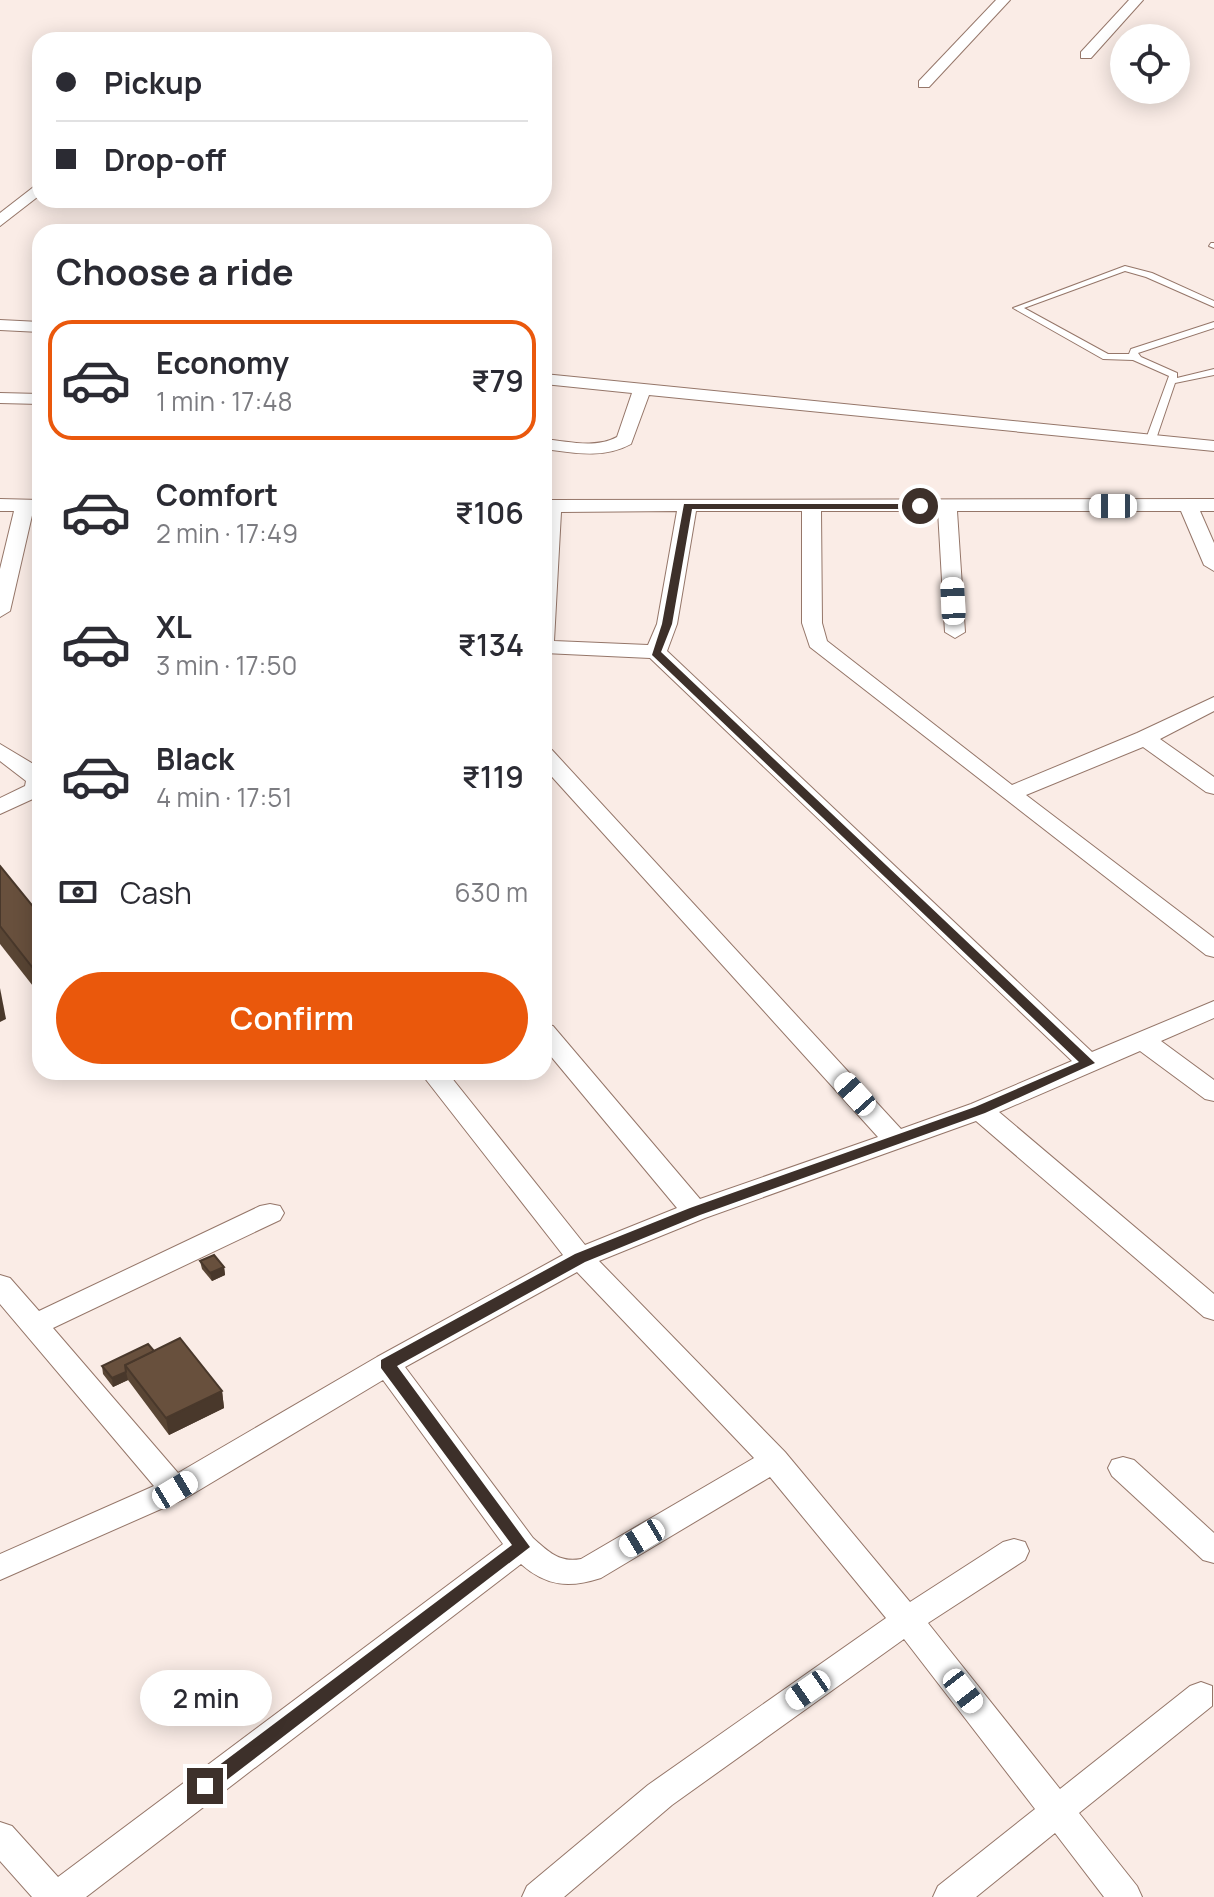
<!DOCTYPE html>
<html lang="en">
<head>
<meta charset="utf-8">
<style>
	body { margin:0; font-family:Manrope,sans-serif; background:#f2f2f3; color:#2b2b33; height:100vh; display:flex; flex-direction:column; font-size:30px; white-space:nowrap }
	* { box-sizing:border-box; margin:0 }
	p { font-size:26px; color:#7c7c81 }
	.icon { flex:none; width:44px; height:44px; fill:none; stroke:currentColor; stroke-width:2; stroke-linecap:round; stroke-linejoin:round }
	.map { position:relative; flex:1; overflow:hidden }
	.details { position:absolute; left:32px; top:224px; width:520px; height:856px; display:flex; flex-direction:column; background:#fff; border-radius:24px; box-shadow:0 4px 20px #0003 }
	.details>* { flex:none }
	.top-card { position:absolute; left:32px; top:32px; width:520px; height:176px; border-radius:24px; box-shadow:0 4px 20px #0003; display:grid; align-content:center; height:176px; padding:0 24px; background:#fff }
	.fabs { position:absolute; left:1110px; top:24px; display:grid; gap:16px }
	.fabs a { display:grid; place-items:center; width:80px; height:80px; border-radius:50%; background:#fff; box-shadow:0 4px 20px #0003; font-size:40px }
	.end { position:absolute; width:36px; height:36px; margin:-18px; border:10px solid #3d302a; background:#fff; box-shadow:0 0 0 4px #fff }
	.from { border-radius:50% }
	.bubble { position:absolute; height:56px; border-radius:28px; background:#fff; box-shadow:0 4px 20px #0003; font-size:26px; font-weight:600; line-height:56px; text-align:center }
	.car { position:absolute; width:24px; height:48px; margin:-24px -12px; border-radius:10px; box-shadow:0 0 6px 2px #0007; background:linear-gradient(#fff 24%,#345 0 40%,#fff 0 76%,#345 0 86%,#fff 0) }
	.top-card b { display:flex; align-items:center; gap:28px; height:76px; font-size:30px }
	.top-card b+b { border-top:2px solid #e1e1e2 }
	.top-card i { width:20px; height:20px; background:#2b2b33 }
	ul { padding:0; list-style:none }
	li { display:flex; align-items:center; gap:24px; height:120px; margin:0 16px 12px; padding:0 8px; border:4px solid transparent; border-radius:24px }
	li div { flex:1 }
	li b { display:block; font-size:30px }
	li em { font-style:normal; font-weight:600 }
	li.selected { border-color:#ea580c }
	li>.icon { width:72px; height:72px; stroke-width:1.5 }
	h2 { padding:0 24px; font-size:36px; line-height:96px }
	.pay { display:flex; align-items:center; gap:20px; height:88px; padding:0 24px; font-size:30px }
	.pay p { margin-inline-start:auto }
	.button { display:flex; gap:16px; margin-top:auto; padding:16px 24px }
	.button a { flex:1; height:92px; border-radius:48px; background:#ea580c; color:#fff; font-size:32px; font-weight:600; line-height:92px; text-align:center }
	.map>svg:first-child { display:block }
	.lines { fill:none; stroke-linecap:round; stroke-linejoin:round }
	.service-casing { stroke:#957669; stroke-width:2 }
	.minor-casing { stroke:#957669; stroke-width:2 }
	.service { fill:#fff; fill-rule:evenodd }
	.minor { fill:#fff; fill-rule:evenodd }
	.wall { fill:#594534 }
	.shaded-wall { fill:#49382b }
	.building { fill:#68503d; stroke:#49382b; stroke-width:2 }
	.route { fill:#3d302a }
</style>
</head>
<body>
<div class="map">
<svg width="1214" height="1897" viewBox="0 0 1214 1897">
	<rect width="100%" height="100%" fill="#faece6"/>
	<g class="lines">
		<defs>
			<g id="service">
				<path d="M1211 243H1214V248L1209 246Z"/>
				<path d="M1125 266 1152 273 1214 301V307L1146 277 1125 271 1024 308 1108 354H1129L1131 349 1214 322V328L1138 353 1141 357 1177 373V378L1214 369V375L1175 383 1156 439 1151 442 1146 439 1169 376 1133 360 1103 359 1013 308Z"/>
			</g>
			<g id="minor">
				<path d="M996 0H1010L929 87H919V81Z"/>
				<path d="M1129 0H1143L1091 58H1081V52Z"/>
				<path d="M40 182V195L0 226V213Z"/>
				<path d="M0 320 40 322V332L0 330Z"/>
				<path d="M544 374 1214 441V451L649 395 631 444C604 459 574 453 544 449V439C567 441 595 449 617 437L632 393 544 384Z"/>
				<path d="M0 393 40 394V404L0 403Z"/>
				<path d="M0 499 40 500V510L33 511 10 611 0 617V569L14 511H0Z"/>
				<path d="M1214 499V511H1200L1214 543V571L1204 565 1181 511H957L965 632 955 638 945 632 938 511H821L822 623 827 641 1012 785 1137 733 1214 697V711L1160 739 1214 777V794L1206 792 1143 747 1026 795 1214 938V957L1206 955 810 647 802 623V511H696L677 624 667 651 1092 1052 1214 1001V1018L1161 1041 1214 1080V1101L1205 1099 1140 1051 999 1112 1214 1294V1320L1204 1317 976 1121 705 1218 599 1261 785 1452 910 1602 1003 1542 1014 1539 1025 1542 1029 1551 1025 1560 928 1623 1060 1789 1190 1686 1201 1682 1212 1686V1706L1079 1813 1137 1886 1142 1897H1104L1055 1833 976 1897H933L938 1886 1035 1809 904 1639 672 1805 564 1897H522L527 1886 648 1785 886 1618 770 1477 601 1578C570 1588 547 1587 521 1564L86 1897H32L0 1861V1822L12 1826 58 1877 503 1544 383 1380 186 1498 0 1580V1554L154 1486 0 1304V1275L10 1278 39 1311 260 1206 270 1204 280 1206 284 1213 280 1220 53 1328 178 1473 377 1357 563 1255 420 1072H447L585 1245 677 1208 544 1048V1024L553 1026 700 1199 878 1137 544 768V748L552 750 901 1129 971 1104 1072 1061 650 658 544 653V500ZM677 511 657 624 648 645 554 641 561 512ZM577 1272 754 1458 581 1559C559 1563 549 1552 533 1538L405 1367Z"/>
				<path d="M0 744 40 768V800L35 798 0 814V798L25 786 26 781 0 761Z"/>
				<path d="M1123 1457 1134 1460 1214 1533V1563L1203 1560 1112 1476 1108 1468 1112 1460Z"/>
			</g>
		</defs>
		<use href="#service" class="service-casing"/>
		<use href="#minor" class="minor-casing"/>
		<use href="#service" class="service"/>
		<use href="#minor" class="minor"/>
	</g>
	<g class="wall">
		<path d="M0 866 40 915V995L0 944Z"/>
		<path d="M200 1261 224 1267 225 1275 212 1281 202 1269Z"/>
		<path d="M154 1351 222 1391 224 1408 169 1435 128 1380 113 1387 103 1374 102 1366Z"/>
	</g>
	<g class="shaded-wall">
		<path d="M40 970V993L36 972Z"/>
		<path d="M0 988 6 1019 0 1022Z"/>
		<path d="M224 1267 225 1275 212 1281 210 1273Z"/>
		<path d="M126 1372 128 1380 113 1387 112 1378Z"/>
		<path d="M222 1391 224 1408 169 1435 166 1418Z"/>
	</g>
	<g class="building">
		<path d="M0 866 40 915V970L36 972 0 926Z"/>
		<path d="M214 1255 224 1267 210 1273 200 1261Z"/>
		<path d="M180 1338 222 1391 166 1418 125 1365Z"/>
		<path d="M148 1344 154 1351 125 1365 126 1372 112 1378 102 1366Z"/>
	</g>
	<path class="route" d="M684 504H923L925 506 920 509H692L672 624 661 652 1095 1063 985 1113 700 1215 585 1262 397 1366 530 1547 211 1792H198L196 1786 198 1781 512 1545 381 1368V1360L575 1254 690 1208 975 1107 1079 1062 652 655 662 624Z"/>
</svg>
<div class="fabs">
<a><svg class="icon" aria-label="locate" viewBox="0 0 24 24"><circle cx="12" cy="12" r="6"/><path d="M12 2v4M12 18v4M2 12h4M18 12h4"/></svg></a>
</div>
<i class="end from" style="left:920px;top:506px"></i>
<i class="end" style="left:205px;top:1786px"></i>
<div class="bubble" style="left:140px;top:1670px;width:132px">2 min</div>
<i class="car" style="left:1113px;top:506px;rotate:270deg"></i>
<i class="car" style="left:953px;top:601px;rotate:357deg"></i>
<i class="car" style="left:855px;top:1094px;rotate:318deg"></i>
<i class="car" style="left:175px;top:1490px;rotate:59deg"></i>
<i class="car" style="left:642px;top:1538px;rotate:239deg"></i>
<i class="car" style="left:808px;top:1690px;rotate:235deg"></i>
<i class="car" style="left:963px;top:1691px;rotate:142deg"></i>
<div class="top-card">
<b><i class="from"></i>Pickup</b>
<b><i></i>Drop-off</b>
</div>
<section class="details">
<h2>Choose a ride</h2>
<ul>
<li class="selected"><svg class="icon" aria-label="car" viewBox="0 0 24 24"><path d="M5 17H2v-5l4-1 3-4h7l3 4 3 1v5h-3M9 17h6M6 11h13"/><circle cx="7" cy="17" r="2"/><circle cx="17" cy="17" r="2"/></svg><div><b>Economy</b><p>1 min · 17:48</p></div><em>₹79</em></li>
<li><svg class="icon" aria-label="car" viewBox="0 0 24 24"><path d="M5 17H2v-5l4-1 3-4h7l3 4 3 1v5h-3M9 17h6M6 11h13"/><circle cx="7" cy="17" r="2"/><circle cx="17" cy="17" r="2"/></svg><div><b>Comfort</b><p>2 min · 17:49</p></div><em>₹106</em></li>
<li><svg class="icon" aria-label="car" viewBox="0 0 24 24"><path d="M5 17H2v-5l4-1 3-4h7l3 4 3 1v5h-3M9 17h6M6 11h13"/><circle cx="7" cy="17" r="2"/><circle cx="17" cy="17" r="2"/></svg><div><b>XL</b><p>3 min · 17:50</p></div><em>₹134</em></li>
<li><svg class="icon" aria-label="car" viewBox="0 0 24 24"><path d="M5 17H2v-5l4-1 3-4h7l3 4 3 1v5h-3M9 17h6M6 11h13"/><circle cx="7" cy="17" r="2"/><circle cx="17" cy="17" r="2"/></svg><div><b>Black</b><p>4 min · 17:51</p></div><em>₹119</em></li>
</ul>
<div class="pay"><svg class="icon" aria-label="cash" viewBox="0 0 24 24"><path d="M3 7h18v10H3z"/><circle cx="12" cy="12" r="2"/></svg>Cash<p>630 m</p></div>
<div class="button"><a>Confirm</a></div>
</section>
</div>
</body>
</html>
